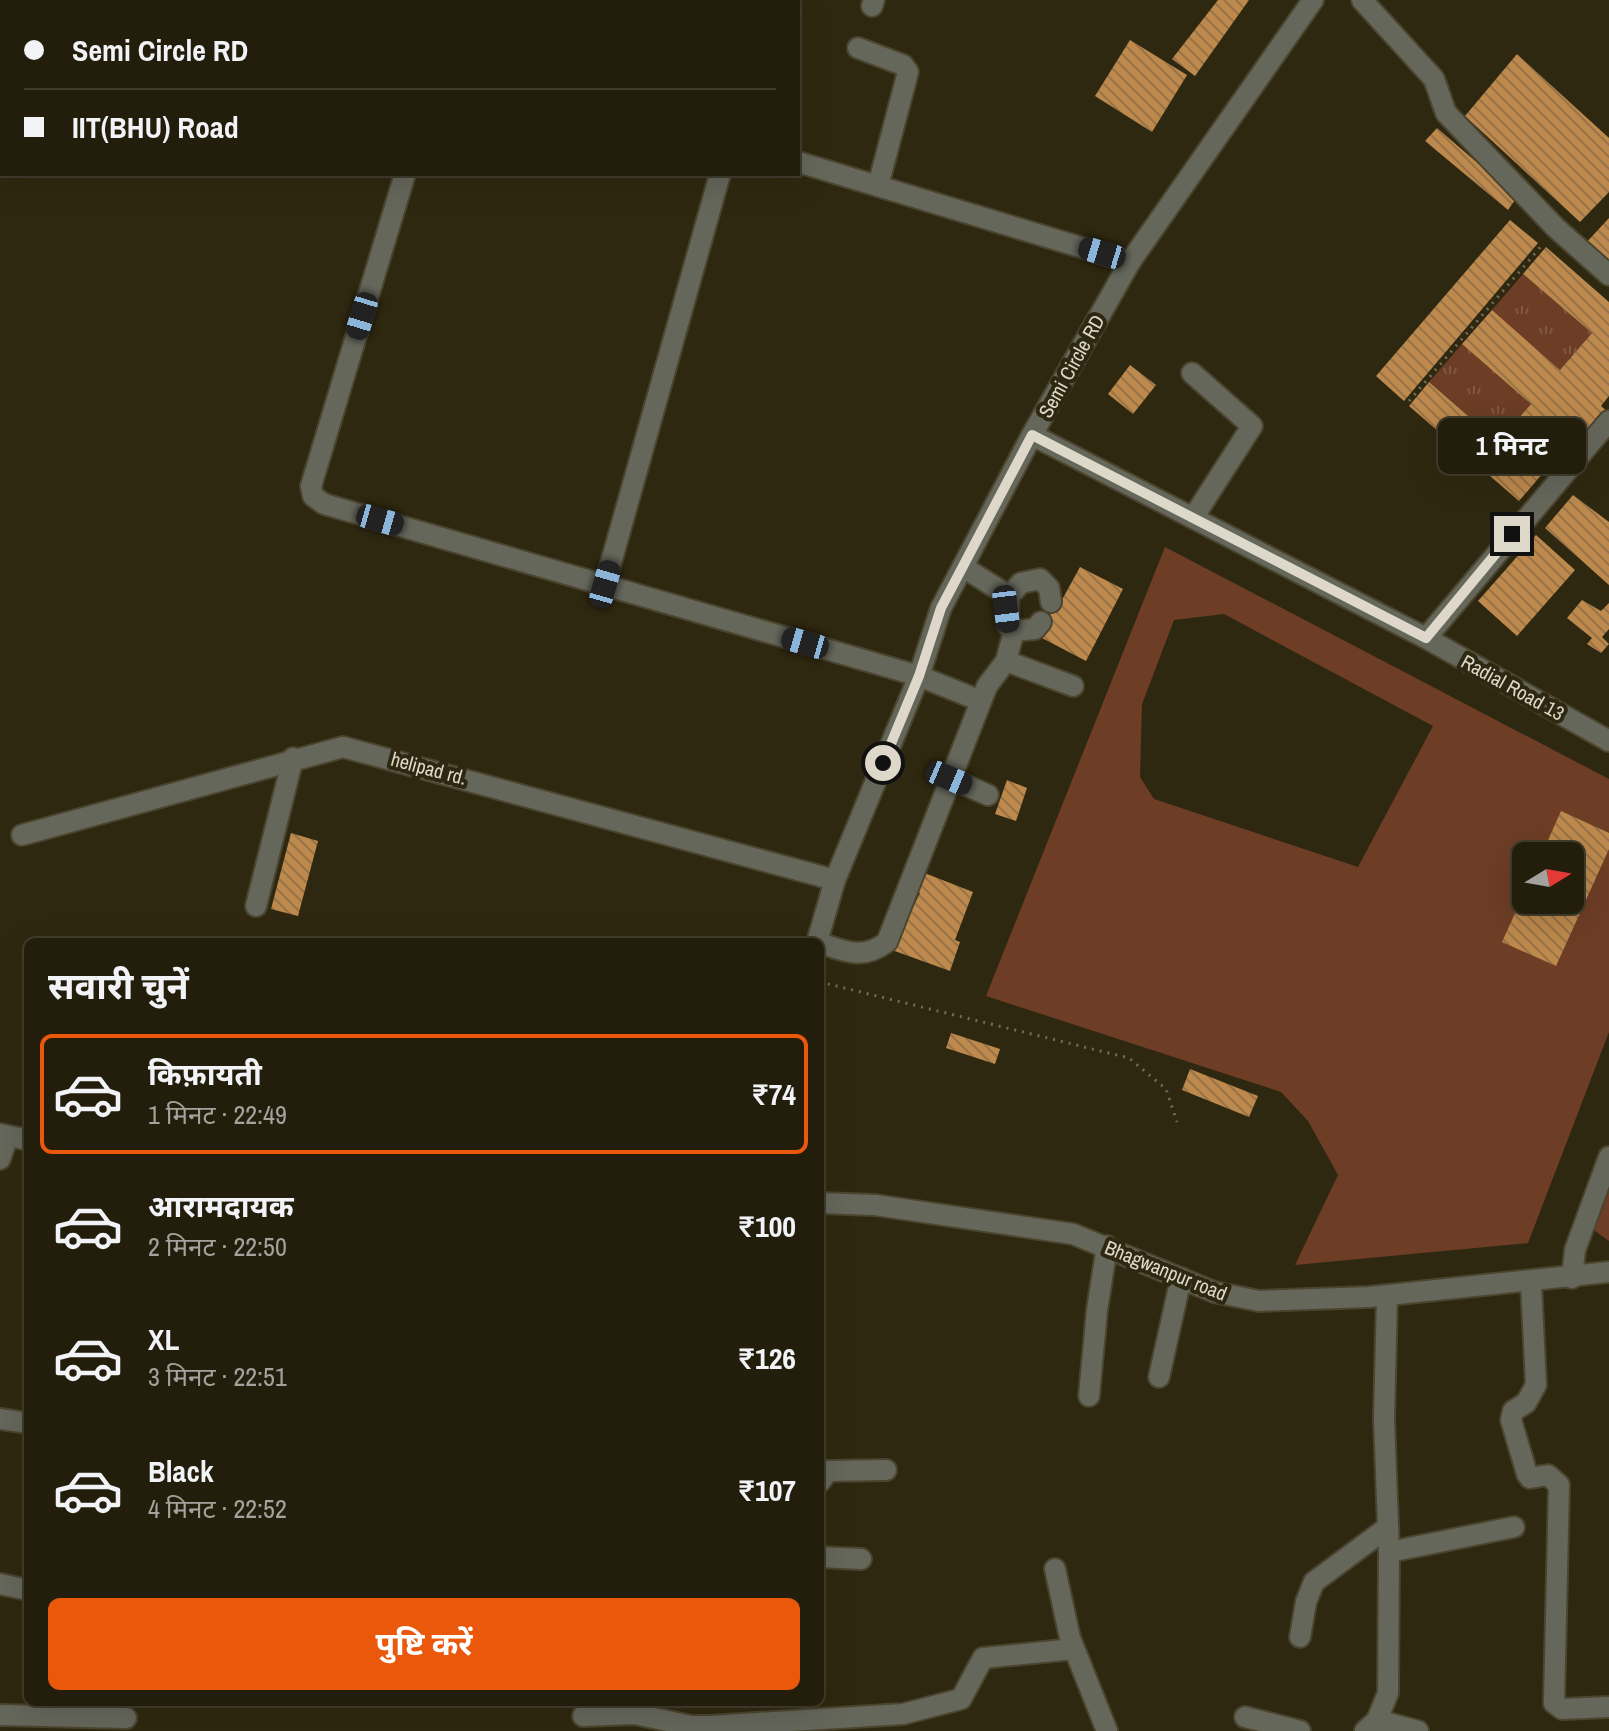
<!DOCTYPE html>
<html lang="hi">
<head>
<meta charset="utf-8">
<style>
	body { margin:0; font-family:"Archivo Narrow","Noto Sans Devanagari",sans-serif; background:#2f2b1a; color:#f1f3f6; height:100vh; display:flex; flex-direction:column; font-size:30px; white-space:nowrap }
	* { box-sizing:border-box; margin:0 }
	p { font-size:26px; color:#a3a29d }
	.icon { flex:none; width:44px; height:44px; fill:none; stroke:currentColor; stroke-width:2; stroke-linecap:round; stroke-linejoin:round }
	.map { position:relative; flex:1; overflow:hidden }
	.sheet { position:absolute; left:24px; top:938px; width:800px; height:768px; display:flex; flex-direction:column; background:#231e0c; border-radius:12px; box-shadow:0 8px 32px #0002,0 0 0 2px #403c2d }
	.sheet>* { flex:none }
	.banner { position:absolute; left:0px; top:0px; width:800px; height:176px; box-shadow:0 8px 32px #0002,0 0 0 2px #403c2d; display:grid; align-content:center; height:176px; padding:0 24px; background:#231e0c }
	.needle { width:52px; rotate:79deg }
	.tools { position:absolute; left:1512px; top:842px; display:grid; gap:16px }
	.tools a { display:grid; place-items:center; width:72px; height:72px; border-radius:12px; background:#231e0c; box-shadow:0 8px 32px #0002,0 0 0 2px #403c2d; font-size:40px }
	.end { position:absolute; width:36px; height:36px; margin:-18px; border:10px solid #ddd8ca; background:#111; box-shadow:0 0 0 4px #111 }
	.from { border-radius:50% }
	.bubble { position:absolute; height:56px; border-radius:12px; background:#231e0c; box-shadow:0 8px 32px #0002,0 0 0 2px #403c2d; font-size:26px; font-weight:700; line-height:56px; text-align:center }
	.car { position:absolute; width:24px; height:48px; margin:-24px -12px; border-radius:10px; box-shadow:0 0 6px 2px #0007; background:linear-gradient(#222 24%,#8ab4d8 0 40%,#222 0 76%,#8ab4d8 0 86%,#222 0) }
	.banner b { display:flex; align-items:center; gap:28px; height:76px; font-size:30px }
	.banner b+b { border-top:2px solid #403c2d }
	.banner i { width:20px; height:20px; background:#f1f3f6 }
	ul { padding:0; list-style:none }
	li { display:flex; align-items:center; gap:24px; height:120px; margin:0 16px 12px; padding:0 8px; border:4px solid transparent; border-radius:12px }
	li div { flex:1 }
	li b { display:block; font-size:30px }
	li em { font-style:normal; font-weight:700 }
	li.selected { border-color:#ea580c }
	li>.icon { width:72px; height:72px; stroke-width:1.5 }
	h2 { padding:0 24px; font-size:36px; line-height:96px }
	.primary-button { display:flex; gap:16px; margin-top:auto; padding:16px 24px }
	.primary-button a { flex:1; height:92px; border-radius:12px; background:#ea580c; color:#fff; font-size:32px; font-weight:700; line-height:92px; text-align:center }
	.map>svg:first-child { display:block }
	.grass { fill:url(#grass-tufts) }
	.forest { fill:url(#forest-firs) }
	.park { fill:#6d3d25; fill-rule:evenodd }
	.building { fill:url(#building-back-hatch) }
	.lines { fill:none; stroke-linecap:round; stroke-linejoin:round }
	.minor-casing { stroke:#4b442e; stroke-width:24 }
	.path { stroke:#726c58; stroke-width:3; stroke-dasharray:2 6; stroke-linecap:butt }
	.minor { stroke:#65675b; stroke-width:20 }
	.route { stroke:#ddd8ca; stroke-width:10 }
	.labels { text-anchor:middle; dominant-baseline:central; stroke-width:8; stroke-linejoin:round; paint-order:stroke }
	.street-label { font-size:20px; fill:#ddd8ca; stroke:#2f2810 }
</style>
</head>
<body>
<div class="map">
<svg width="1609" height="1731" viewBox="0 0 1609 1731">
	<defs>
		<pattern id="grass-tufts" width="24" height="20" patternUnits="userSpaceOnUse" patternTransform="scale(2)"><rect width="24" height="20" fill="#6d3d25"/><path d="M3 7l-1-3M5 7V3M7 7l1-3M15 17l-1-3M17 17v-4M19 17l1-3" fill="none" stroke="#815843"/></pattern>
		<pattern id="forest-firs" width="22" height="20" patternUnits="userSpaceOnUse" patternTransform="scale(2)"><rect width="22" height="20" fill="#6d3d25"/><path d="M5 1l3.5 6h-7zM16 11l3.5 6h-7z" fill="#815843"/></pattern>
		<pattern id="building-back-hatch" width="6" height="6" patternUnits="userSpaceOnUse" patternTransform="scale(2)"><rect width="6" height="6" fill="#bd894c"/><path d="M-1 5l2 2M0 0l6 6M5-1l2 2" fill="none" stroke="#987348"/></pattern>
	</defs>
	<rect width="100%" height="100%" fill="#2f2810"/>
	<g class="grass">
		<path d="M1523 274 1592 333 1560 370 1492 310Z"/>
		<path d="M1462 344 1531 404 1498 442 1429 382Z"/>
	</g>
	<path class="forest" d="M1609 1149V1241L1587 1225Z"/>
	<path class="park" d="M1165 547 1609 779V1032L1528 1243 1295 1265 1338 1175 1308 1121 1281 1092 986 996ZM1224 614 1433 726 1358 867 1154 799 1140 777 1142 704 1174 620ZM1526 856H1570V900H1526Z"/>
	<g class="building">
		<path d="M1218 0H1249L1195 76 1172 59Z"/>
		<path d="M1130 40 1187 75 1152 132 1095 96Z"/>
		<path d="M1517 54 1609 138V192L1580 222 1465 116Z"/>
		<path d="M1437 128 1517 197 1508 210 1425 141Z"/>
		<path d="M1609 218V266L1584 245Z"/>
		<path d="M1510 220 1538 243 1404 401 1376 376Z"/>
		<path d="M1546 247 1609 302V396L1601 406 1609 413 1583 449 1572 439 1519 501 1409 406 1429 382 1498 442 1531 404 1462 344 1492 310 1560 370 1592 333 1523 274Z"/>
		<path d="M1130 365 1156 385 1133 414 1108 394Z"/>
		<path d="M1573 495 1609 522V585L1545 528Z"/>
		<path d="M1536 535 1575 570 1517 636 1478 601Z"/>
		<path d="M1080 567 1123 589 1086 661 1042 638 1054 605 1058 607Z"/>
		<path d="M1582 600 1601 611 1609 603V629L1602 637 1609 644 1601 653 1587 644 1592 638 1567 618Z"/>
		<path d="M1007 780 1027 788 1016 821 995 814Z"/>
		<path d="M1561 811 1609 833V849L1556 966 1502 942 1526 889V900H1570V856H1541Z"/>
		<path d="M291 833 318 841 298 916 271 909Z"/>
		<path d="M922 872 973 892 955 940 960 942 950 971 892 950 920 893 914 891Z"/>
		<path d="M951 1033 1000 1049 995 1064 946 1048Z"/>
		<path d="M1190 1069 1258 1096 1249 1117 1182 1090Z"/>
	</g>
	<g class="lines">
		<defs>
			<g id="minor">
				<path d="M219 0 226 2"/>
				<path d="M1362 0 1434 79 1446 113 1556 228 1609 275"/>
				<path d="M771 2 772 0"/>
				<path d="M872 6 874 0"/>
				<path d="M858 48 903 65 908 72 878 186"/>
				<path d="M798 162 1130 262"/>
				<path d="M405 174 311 486 313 496 324 504 919 676 981 701"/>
				<path d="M1192 373 1252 426 1193 518"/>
				<path d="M1032 435 1426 638 1609 741"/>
				<path d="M963 567 1009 596 1008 626 1014 631 1006 661 1073 686"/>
				<path d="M605 584 720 174"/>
				<path d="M1009 596 1021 583 1040 579 1049 588 1051 602"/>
				<path d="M1014 631 1035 629 1041 622"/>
				<path d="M1426 638 1609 421"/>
				<path d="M949 778 988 795"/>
				<path d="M22 835 343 747 835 880"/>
				<path d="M256 906 293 758"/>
				<path d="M817 942 835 880 919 676 941 608 1032 435 1130 262 1313 0"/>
				<path d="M820 943C846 952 863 960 887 942L987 686 1006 661"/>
				<path d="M0 1134 28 1140"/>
				<path d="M0 1159 8 1136"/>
				<path d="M820 1203 875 1205 1073 1234 1214 1292 1259 1301 1369 1297 1609 1272"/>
				<path d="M1572 1278 1575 1250 1609 1157"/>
				<path d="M1531 1283 1536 1385 1526 1403 1513 1411 1511 1420 1527 1474 1530 1478 1548 1475 1559 1485 1554 1703 1562 1709 1609 1707"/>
				<path d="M1159 1377 1181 1278"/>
				<path d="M1089 1396 1097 1310 1107 1246"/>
				<path d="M0 1419 28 1423"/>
				<path d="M820 1482 828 1471 886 1470"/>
				<path d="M1389 1552 1514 1527"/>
				<path d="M820 1557 861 1559"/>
				<path d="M1055 1569 1070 1638 1107 1731"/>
				<path d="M0 1584 28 1590"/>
				<path d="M1300 1637 1306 1602 1314 1582 1388 1527"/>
				<path d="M0 1715 126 1718"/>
				<path d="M583 1716 635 1714 691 1726H710L903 1714 961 1699 983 1658 1074 1649"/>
				<path d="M1245 1717 1300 1731"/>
				<path d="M1377 1720 1418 1731"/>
				<path d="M1365 1731 1377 1720 1388 1693 1389 1552 1384 1419 1387 1296"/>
			</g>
		</defs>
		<use href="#minor" class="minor-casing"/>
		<g class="path">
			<path d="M1409 401 1543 244"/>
			<path d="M820 982 1129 1058 1166 1089 1177 1122"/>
		</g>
		<use href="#minor" class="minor"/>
	</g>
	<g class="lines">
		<path class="route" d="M883 763 919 676 941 608 1032 435 1426 638 1512 534"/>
	</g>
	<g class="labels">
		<g class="street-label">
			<text transform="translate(1071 366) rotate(-61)">Semi Circle RD</text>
			<text transform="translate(1513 687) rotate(29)">Radial Road 13</text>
			<text transform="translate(429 768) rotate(15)">helipad rd.</text>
			<text transform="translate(1166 1270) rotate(22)">Bhagwanpur road</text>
		</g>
	</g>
</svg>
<div class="tools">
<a><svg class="needle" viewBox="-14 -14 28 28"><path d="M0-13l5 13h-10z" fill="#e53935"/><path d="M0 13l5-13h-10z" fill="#a3a29d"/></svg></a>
</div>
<i class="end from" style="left:883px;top:763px"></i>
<i class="end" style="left:1512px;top:534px"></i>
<div class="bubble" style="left:1438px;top:418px;width:148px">1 मिनट</div>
<i class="car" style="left:1102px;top:253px;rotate:287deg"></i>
<i class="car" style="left:362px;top:316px;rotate:197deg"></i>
<i class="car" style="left:380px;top:520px;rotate:106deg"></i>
<i class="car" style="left:605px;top:584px;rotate:16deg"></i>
<i class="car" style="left:1006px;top:609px;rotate:173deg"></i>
<i class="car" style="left:805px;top:643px;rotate:286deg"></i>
<i class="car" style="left:949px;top:778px;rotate:113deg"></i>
<div class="banner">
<b><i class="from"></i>Semi Circle RD</b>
<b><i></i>IIT(BHU) Road</b>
</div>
<section class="sheet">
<h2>सवारी चुनें</h2>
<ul>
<li class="selected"><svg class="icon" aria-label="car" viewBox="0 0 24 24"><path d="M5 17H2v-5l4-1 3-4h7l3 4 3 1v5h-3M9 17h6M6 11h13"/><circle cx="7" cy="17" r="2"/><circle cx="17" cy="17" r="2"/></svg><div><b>किफ़ायती</b><p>1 मिनट · 22:49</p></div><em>₹74</em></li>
<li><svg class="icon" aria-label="car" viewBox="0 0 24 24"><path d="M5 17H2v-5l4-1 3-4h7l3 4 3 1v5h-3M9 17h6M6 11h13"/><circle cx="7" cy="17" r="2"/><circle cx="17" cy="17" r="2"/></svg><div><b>आरामदायक</b><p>2 मिनट · 22:50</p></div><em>₹100</em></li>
<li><svg class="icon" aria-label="car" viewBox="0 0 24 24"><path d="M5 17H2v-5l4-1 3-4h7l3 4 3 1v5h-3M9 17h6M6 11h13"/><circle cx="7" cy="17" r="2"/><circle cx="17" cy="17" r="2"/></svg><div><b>XL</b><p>3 मिनट · 22:51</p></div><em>₹126</em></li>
<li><svg class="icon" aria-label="car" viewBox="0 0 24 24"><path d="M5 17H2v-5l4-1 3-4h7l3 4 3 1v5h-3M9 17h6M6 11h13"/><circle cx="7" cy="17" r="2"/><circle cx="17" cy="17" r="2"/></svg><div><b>Black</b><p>4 मिनट · 22:52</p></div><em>₹107</em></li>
</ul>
<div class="primary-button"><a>पुष्टि करें</a></div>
</section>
</div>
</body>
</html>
